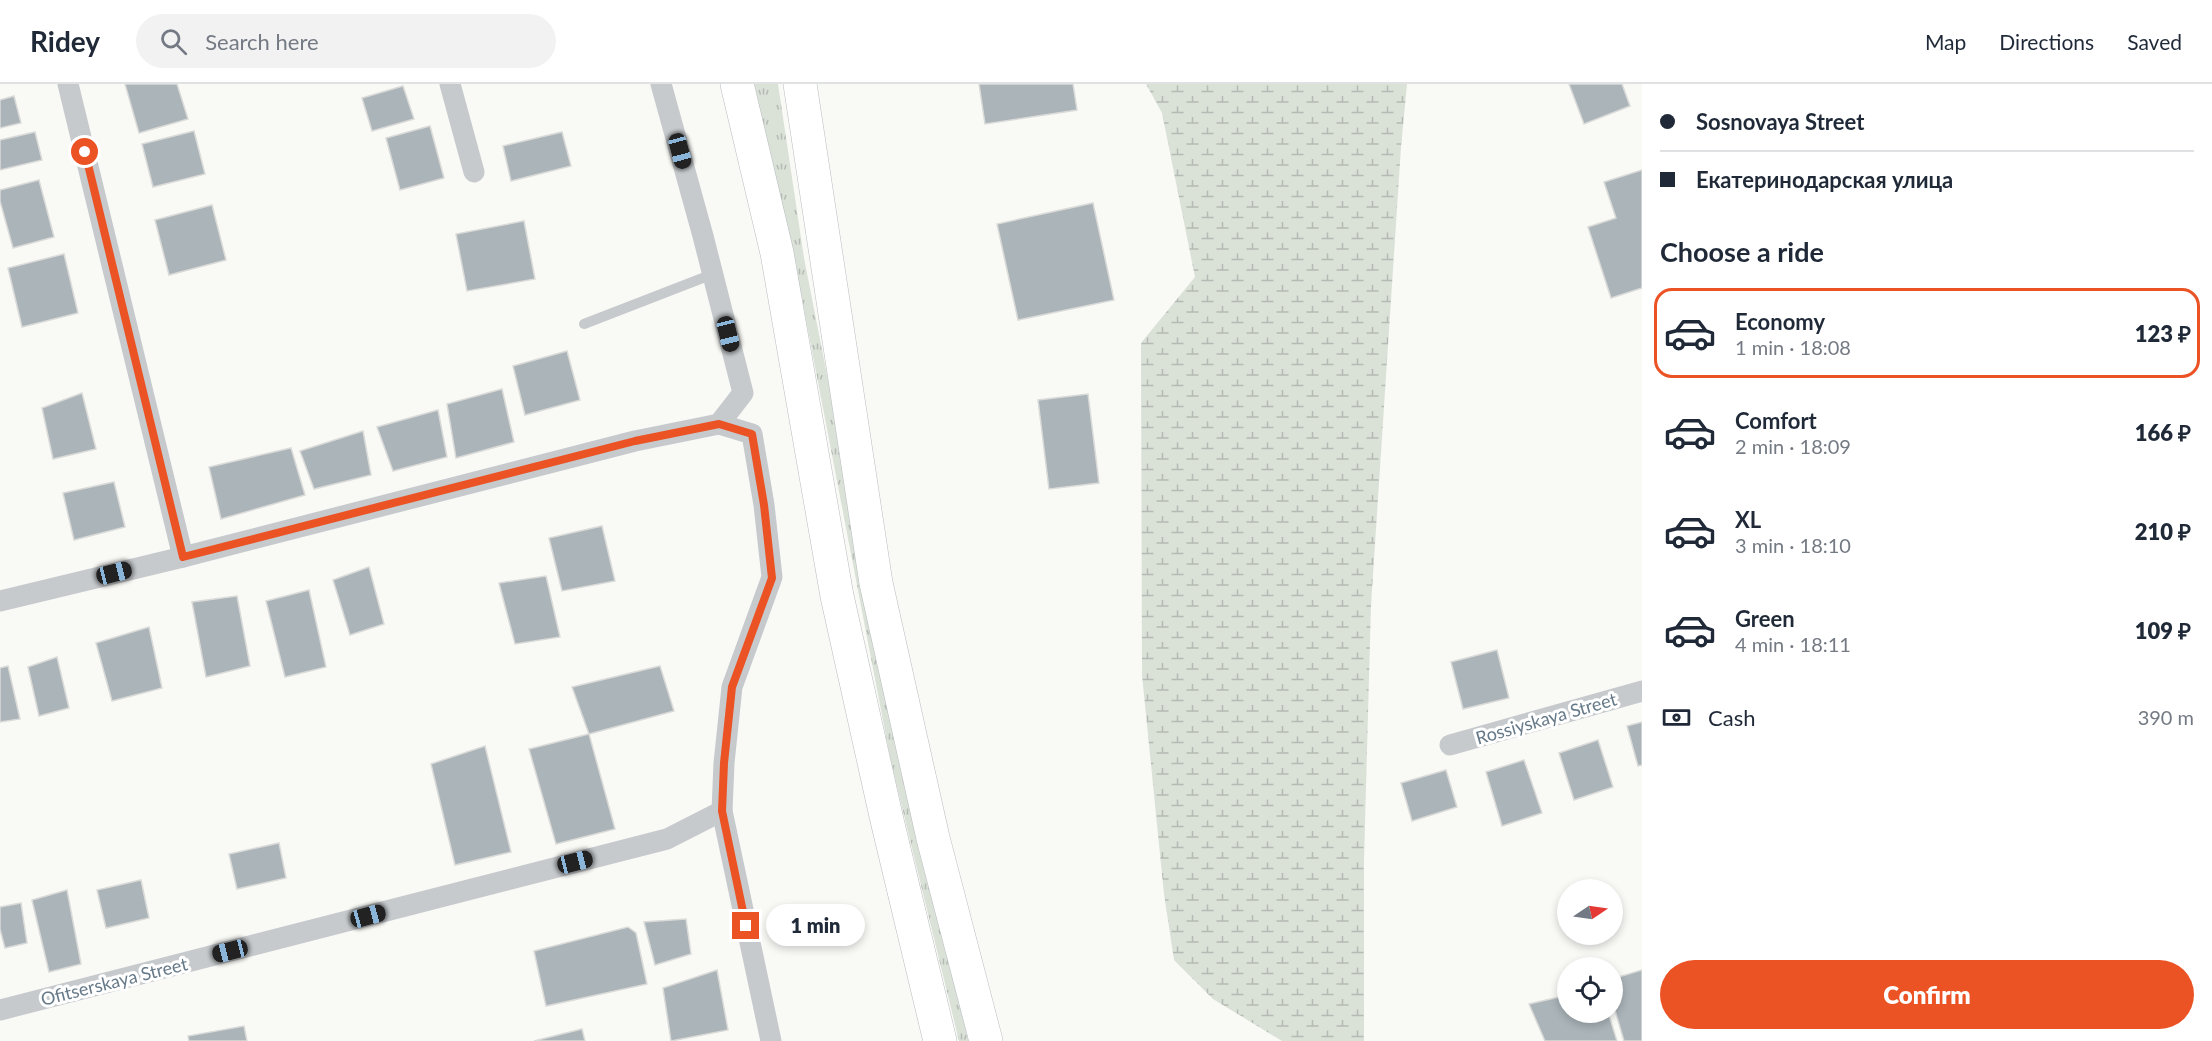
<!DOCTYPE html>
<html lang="en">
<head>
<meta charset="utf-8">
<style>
	body { margin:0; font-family:Lato,sans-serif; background:#f2f2f3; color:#1f2937; height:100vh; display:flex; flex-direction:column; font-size:22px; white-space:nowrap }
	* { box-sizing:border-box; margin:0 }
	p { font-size:20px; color:#747a83 }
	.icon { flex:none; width:33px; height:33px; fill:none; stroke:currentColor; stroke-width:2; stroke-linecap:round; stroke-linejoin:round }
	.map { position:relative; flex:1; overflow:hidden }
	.drawer { display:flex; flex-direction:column; background:#fff; width:570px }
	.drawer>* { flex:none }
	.top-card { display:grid; align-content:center; height:132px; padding:0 18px; background:#fff }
	.needle { width:39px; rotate:77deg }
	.controls { position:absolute; left:1557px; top:795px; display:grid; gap:12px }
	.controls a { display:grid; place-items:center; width:66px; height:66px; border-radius:50%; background:#fff; box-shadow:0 3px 9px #0003; font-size:30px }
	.end { position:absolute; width:27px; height:27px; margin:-14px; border:8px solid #eb5224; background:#fff; box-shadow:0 0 0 3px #fff }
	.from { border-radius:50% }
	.bubble { position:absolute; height:42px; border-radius:21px; background:#fff; box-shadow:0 3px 9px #0003; font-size:20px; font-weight:800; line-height:42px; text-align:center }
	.car { position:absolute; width:18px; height:36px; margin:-18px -9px; border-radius:8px; box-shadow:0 0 4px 2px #0007; background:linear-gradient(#222 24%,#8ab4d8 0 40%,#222 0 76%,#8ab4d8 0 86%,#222 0) }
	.top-card b { display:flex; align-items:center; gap:21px; height:57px; font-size:22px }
	.top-card b+b { border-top:2px solid #e0e1e3 }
	.top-card i { width:15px; height:15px; background:#1f2937 }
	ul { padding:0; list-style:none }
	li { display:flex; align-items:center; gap:18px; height:90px; margin:0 12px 9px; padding:0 6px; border:3px solid transparent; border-radius:18px }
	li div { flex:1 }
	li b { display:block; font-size:22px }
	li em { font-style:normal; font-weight:800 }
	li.on { border-color:#eb5224 }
	li>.icon { width:54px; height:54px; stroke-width:1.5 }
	h2 { padding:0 18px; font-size:27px; line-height:72px }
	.pay { display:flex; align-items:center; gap:15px; height:66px; padding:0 18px; font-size:22px }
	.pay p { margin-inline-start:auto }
	.button { display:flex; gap:12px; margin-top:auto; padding:12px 18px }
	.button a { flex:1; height:69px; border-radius:36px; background:#eb5224; color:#fff; font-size:24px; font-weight:800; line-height:69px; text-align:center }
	header { display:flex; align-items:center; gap:36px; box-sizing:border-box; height:84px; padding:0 30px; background:#fff; border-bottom:2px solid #e0e1e3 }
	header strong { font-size:28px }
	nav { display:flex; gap:33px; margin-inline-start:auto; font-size:21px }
	.search { width:420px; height:54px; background:#f2f2f3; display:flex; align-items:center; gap:15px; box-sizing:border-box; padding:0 21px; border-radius:33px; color:#747a83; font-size:22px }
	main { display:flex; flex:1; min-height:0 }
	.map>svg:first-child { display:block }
	.grass { fill:url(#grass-tufts) }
	.wetland { fill:url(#wetland-marsh) }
	.building { fill:#aab4b9; stroke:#dadad8; stroke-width:1.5 }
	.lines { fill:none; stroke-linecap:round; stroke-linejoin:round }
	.primary-casing { stroke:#b9bdc1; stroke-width:34 }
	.lane { stroke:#c6cacd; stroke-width:10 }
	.street { stroke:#c6cacd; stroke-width:21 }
	.primary { stroke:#fff; stroke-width:33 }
	.route { stroke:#eb5224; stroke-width:8 }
	.labels { text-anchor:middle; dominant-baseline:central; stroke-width:6; stroke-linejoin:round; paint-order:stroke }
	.street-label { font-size:18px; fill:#667988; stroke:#fff }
</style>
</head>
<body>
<header>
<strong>Ridey</strong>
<div class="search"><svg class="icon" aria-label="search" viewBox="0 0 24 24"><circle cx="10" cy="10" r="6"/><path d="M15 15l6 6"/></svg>Search here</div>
<nav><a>Map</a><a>Directions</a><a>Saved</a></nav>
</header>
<main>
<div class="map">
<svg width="1642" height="957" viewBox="0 0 1642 957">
	<defs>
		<pattern id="grass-tufts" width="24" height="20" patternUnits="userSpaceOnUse" patternTransform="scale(1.5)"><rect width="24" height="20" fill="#dae1d7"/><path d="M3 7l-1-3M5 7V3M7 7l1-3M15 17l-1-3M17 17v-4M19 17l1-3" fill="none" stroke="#b5bbb4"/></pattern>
		<pattern id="wetland-marsh" width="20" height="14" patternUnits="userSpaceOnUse" patternTransform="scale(1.5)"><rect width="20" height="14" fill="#dae1d7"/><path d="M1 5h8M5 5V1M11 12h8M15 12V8" fill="none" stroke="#b5bbb4"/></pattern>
	</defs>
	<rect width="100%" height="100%" fill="#f9f9f6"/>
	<path class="grass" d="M754 0H778L804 174 903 678 973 957H959L891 678 793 168Z"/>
	<path class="wetland" d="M1146 0H1407L1401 63 1371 521 1364 776V957H1282L1213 915 1174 876 1164 810 1142 591 1141 259 1195 193 1162 29Z"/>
	<g class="building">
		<path d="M125 0H177L188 35 139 49Z"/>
		<path d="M979 0H1073L1077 26 985 40Z"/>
		<path d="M1569 0H1622L1630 22 1584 40Z"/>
		<path d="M403 2 414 35 372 47 362 14Z"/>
		<path d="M14 12 21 39 0 44V16Z"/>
		<path d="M430 42 444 94 400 106 386 54Z"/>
		<path d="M194 47 205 90 153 103 142 60Z"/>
		<path d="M35 48 42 76 0 86V56Z"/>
		<path d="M562 48 571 82 511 97 503 62Z"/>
		<path d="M1642 86V204L1611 214 1588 143 1616 134 1604 98Z"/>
		<path d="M39 96 54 153 13 164 0 117V106Z"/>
		<path d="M1093 119 1114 216 1018 236 997 140Z"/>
		<path d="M212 121 226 176 169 191 155 136Z"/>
		<path d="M524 137 535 195 467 207 456 150Z"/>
		<path d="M64 170 78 229 22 243 8 184Z"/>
		<path d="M567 267 580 316 525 331 513 282Z"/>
		<path d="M502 305 514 358 456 374 447 320Z"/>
		<path d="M82 309 96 365 53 375 42 324Z"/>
		<path d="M1088 310 1099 399 1049 405 1038 316Z"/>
		<path d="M438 326 447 373 393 387 377 343Z"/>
		<path d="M363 347 371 391 314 405 300 367Z"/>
		<path d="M291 364 305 411 221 435 209 383Z"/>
		<path d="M114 398 125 443 74 456 63 409Z"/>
		<path d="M602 442 615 497 562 507 549 454Z"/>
		<path d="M369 483 384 540 350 551 333 496Z"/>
		<path d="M546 492 560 553 515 560 499 499Z"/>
		<path d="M309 506 326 583 285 593 266 517Z"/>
		<path d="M237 512 250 582 206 593 192 518Z"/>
		<path d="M149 543 162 604 112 617 96 559Z"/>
		<path d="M1497 566 1509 614 1463 625 1451 578Z"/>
		<path d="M57 573 69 624 39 632 28 583Z"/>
		<path d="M8 582 20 635 0 638V584Z"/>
		<path d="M660 582 674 627 589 650 572 603Z"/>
		<path d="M1642 638V681L1638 682 1627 642Z"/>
		<path d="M589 650 615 745 556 760 529 665Z"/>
		<path d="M1598 656 1613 703 1574 716 1559 669Z"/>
		<path d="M485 662 511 768 455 781 431 680Z"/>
		<path d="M1524 676 1542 729 1502 742 1486 688Z"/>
		<path d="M1446 686 1457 723 1412 737 1401 699Z"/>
		<path d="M279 759 286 794 237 805 229 770Z"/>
		<path d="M141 796 149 834 106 844 97 806Z"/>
		<path d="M67 806 81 880 49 888 32 816Z"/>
		<path d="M21 819 27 859 5 864 0 845V823Z"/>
		<path d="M686 835 691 870 655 881 644 838Z"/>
		<path d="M628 843 636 849 647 900 546 922 534 867Z"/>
		<path d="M717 886 728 946 671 957 663 904Z"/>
		<path d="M1642 886V957H1624L1612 916V895Z"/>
		<path d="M1568 911V928H1608L1617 957H1545L1529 920Z"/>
		<path d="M244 942 247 957H189L188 952Z"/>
		<path d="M582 945 585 957H534Z"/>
	</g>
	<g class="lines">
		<defs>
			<g id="primary">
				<path d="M737 0 777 169 837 512 886 732 940 957"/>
				<path d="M800 0 876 499 933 754 986 957"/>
			</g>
		</defs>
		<use href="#primary" class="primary-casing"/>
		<path class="lane" d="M584 240 713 190"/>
		<g class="street">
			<path d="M68 0 183 473"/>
			<path d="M450 0 474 88"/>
			<path d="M661 0 703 152 743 309 719 340"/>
			<path d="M0 517 183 473 635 357 719 340 752 350 764 421 772 493 732 603 724 679 722 727 667 755 0 926"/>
			<path d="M1450 661 1642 607"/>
			<path d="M722 727 771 957"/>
		</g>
		<use href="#primary" class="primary"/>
	</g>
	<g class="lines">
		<path class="route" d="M85 68 183 473 635 357 719 340 752 350 764 421 772 494 732 603 724 679 722 727 746 842"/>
	</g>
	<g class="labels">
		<g class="street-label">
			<text transform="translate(1546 634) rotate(-16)">Rossiyskaya Street</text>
			<text transform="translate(114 897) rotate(-14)">Ofitserskaya Street</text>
		</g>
	</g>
</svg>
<div class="controls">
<a><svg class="needle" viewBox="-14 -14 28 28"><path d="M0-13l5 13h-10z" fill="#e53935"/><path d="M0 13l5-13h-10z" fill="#747a83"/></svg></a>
<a><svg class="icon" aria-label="locate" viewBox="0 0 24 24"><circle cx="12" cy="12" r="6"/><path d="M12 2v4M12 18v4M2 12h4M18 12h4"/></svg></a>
</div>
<i class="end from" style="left:85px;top:68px"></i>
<i class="end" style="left:746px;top:842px"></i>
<div class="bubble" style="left:766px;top:820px;width:99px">1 min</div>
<i class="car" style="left:680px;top:67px;rotate:165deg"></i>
<i class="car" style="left:728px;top:250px;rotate:166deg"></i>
<i class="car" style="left:114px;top:489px;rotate:76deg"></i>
<i class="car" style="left:575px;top:778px;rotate:76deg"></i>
<i class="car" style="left:368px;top:832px;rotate:75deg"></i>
<i class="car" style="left:230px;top:867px;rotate:256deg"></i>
</div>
<section class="drawer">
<div class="top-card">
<b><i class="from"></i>Sosnovaya Street</b>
<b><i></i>Екатеринодарская улица</b>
</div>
<h2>Choose a ride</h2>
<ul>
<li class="on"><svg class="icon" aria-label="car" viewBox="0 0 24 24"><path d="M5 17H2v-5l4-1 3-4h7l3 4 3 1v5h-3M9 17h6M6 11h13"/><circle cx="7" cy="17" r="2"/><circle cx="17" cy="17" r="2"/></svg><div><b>Economy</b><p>1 min · 18:08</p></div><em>123 ₽</em></li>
<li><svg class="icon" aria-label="car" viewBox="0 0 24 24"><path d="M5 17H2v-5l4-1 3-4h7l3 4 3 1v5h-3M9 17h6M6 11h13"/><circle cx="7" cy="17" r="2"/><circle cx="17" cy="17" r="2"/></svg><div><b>Comfort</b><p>2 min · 18:09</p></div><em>166 ₽</em></li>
<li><svg class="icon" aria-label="car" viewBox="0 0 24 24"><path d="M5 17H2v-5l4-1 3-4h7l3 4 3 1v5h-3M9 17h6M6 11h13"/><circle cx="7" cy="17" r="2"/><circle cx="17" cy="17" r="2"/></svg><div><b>XL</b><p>3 min · 18:10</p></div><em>210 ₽</em></li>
<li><svg class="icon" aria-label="car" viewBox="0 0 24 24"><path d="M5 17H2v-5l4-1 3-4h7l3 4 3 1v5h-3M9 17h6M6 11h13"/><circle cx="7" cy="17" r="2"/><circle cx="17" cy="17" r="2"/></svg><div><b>Green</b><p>4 min · 18:11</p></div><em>109 ₽</em></li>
</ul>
<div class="pay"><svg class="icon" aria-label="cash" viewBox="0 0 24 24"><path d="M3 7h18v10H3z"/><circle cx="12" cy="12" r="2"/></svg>Cash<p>390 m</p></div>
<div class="button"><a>Confirm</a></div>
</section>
</main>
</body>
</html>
